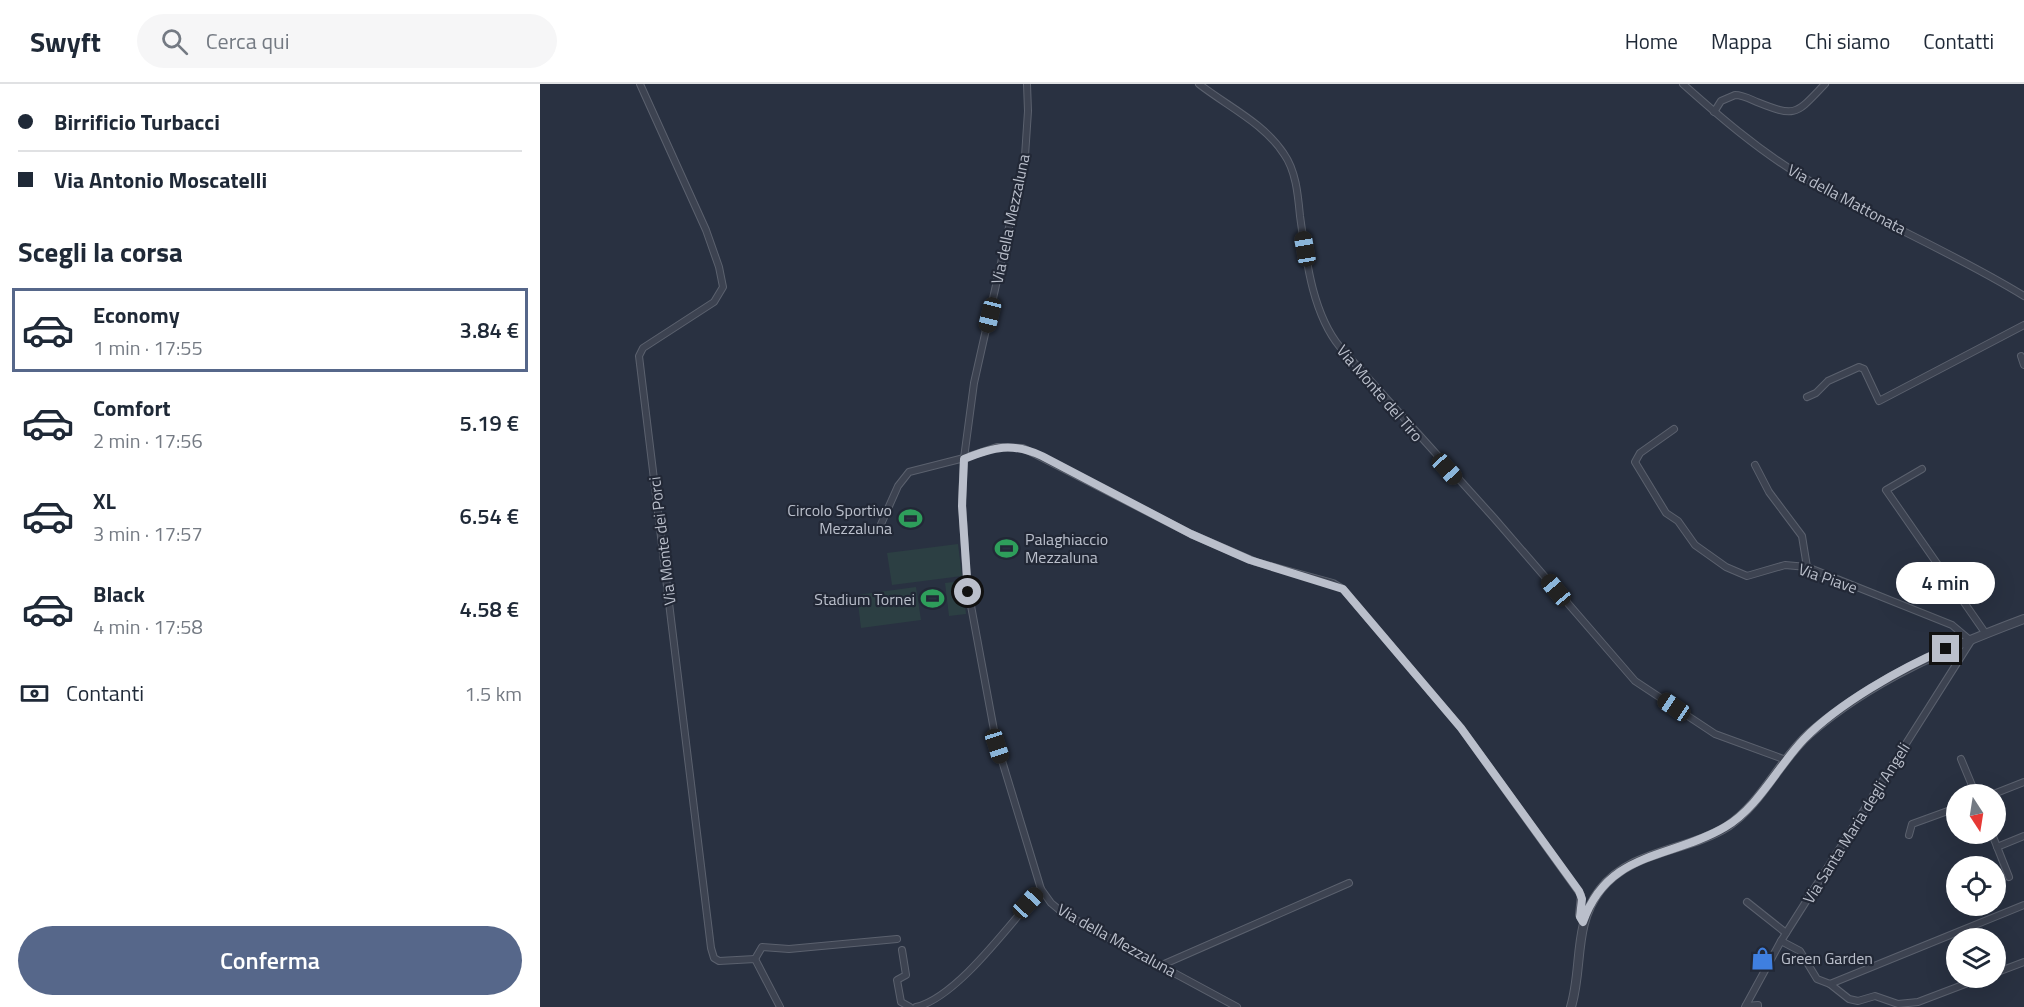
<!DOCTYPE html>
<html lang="it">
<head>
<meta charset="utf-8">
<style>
	body { margin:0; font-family:"Titillium Web",sans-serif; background:#f6f6f7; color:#1f2937; height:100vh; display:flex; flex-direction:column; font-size:22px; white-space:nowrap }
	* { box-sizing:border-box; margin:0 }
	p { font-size:20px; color:#747a83 }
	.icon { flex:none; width:33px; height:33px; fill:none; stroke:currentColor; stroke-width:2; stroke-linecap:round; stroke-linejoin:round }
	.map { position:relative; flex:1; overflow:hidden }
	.drawer { display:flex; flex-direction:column; background:#fff; width:540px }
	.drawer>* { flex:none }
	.banner { display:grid; align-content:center; height:132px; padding:0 18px; background:#fff }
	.needle { width:39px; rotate:168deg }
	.tools { position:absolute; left:1406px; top:700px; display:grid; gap:12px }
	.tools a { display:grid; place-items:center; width:60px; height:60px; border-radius:50%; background:#fff; box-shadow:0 6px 24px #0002; font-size:30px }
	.end { position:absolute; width:27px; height:27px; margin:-14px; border:8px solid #babfcb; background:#111; box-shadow:0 0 0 3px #111 }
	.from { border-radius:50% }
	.bubble { position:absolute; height:42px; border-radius:21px; background:#fff; box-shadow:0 6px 24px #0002; font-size:20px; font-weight:600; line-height:42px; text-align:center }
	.car { position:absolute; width:18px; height:36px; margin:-18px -9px; border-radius:8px; box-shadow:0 0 4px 2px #0007; background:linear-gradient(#222 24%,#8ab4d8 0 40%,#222 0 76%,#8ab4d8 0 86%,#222 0) }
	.banner b { display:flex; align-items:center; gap:21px; height:57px; font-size:22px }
	.banner b+b { border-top:2px solid #e0e1e3 }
	.banner i { width:15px; height:15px; background:#1f2937 }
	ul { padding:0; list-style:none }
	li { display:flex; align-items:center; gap:18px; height:84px; margin:0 12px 9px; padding:0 6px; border:3px solid transparent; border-radius:0px }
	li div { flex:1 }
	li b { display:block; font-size:22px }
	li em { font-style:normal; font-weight:600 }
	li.on { border-color:#56678a }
	li>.icon { width:54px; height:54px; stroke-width:1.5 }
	h2 { padding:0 18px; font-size:27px; line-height:72px }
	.pay { display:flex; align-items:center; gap:15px; height:66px; padding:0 18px; font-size:22px }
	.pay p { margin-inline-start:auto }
	.button { display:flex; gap:12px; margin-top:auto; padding:12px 18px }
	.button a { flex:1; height:69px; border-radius:36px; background:#56678a; color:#fff; font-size:24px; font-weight:600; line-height:69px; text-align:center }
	header { display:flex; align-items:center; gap:36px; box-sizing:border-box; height:84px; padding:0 30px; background:#fff; border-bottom:2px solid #e0e1e3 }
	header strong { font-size:28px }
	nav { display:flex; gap:33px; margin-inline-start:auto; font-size:21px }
	.search { width:420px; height:54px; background:#f6f6f7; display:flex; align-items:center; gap:15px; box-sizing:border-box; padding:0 21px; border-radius:33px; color:#747a83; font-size:22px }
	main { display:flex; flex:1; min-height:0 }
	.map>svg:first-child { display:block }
	.park { fill:#2c3f43 }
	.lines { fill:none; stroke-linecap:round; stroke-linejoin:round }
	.minor-casing { stroke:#5b616e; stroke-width:8 }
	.tertiary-casing { stroke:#5b616e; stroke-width:10 }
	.minor { stroke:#3d4351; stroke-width:6 }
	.tertiary { stroke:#3d4351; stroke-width:8 }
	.route { stroke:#babfcb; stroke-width:8 }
	.labels { text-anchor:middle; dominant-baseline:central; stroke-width:4.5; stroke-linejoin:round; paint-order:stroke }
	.street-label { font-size:16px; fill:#babfcb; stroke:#222836 }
	.poi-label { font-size:16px; fill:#babfcb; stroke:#222836; text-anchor:end }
</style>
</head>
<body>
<header>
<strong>Swyft</strong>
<div class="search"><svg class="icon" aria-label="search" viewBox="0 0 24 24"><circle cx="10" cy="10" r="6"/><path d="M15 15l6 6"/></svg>Cerca qui</div>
<nav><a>Home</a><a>Mappa</a><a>Chi siamo</a><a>Contatti</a></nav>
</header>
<main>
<section class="drawer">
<div class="banner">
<b><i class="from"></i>Birrificio Turbacci</b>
<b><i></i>Via Antonio Moscatelli</b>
</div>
<h2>Scegli la corsa</h2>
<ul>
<li class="on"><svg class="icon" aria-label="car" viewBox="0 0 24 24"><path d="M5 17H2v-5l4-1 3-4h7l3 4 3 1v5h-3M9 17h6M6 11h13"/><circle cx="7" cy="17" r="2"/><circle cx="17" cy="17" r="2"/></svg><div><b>Economy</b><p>1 min · 17:55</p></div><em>3.84 €</em></li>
<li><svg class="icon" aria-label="car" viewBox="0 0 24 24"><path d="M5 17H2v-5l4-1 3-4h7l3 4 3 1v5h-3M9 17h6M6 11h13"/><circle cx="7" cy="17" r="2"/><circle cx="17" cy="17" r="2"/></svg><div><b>Comfort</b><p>2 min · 17:56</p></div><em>5.19 €</em></li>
<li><svg class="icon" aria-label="car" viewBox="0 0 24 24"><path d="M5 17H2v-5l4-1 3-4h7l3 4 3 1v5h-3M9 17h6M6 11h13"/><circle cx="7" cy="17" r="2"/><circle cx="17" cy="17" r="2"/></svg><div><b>XL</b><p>3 min · 17:57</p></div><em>6.54 €</em></li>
<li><svg class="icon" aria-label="car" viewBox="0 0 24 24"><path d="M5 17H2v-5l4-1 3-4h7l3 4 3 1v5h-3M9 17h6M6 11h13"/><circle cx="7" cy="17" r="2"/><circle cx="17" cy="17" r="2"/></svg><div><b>Black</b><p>4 min · 17:58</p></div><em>4.58 €</em></li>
</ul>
<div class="pay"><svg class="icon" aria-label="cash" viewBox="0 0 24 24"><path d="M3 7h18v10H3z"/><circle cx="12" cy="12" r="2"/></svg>Contanti<p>1.5 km</p></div>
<div class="button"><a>Conferma</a></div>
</section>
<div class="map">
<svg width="1484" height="923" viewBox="0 0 1484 923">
	<rect width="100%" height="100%" fill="#293141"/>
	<g class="park">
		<path d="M418 460 422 492 352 501 347 469Z"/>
		<path d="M422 497 426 530 409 532 405 499Z"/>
		<path d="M376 503 381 536 321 544 317 511Z"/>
	</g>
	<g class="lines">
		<defs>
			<g id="minor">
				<path d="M100 0 166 146 179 183 183 203 174 218 103 264 99 272 171 864 174 874 179 877 215 875 240 923"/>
				<path d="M659 0C687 22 724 39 744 70 756 87 758 111 760 132 766 174 772 229 800 263L954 434 1095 597 1175 650 1246 676"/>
				<path d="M1143 0C1180 33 1216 64 1258 90 1331 135 1411 167 1484 212"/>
				<path d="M1174 28 1181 17 1195 11C1203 11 1210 15 1217 18 1257 34 1256 30 1285 0"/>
				<path d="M1481 272 1484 281"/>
				<path d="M1267 313 1276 309 1288 297 1319 283 1324 285 1339 317 1484 241"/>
				<path d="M1134 345 1100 369 1095 378 1126 429 1138 437 1155 461 1186 483 1207 492 1245 481 1267 483 1412 541 1431 557 1241 857 1205 923"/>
				<path d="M424 374 457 363 483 364 651 450 716 478 793 499 803 505 921 644 1041 811 1039 831 1043 838"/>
				<path d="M424 374 434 299 485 72 488 27 487 0"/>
				<path d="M1215 381 1229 408 1262 452 1267 483"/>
				<path d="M1382 385 1346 406 1446 550"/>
				<path d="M338 447 358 402 369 388 424 374 422 416 427 500 456 657 501 805 511 819 523 829 697 923"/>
				<path d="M1421 675 1436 711"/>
				<path d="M1451 711 1484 698"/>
				<path d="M1452 750 1469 793"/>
				<path d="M1369 751 1372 740 1416 724"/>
				<path d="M1457 763 1484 752"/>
				<path d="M1207 818 1246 849"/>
				<path d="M1241 857 1260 867 1277 895 1290 900 1484 821"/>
				<path d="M362 866 366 891 357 896 361 918 370 923"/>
				<path d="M215 875 222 863 249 865 357 855"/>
				<path d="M622 881 809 799"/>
				<path d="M1455 889 1484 878"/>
				<path d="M1290 900 1309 915 1318 917 1335 912 1358 920 1378 918 1441 894"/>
				<path d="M1206 922 1218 921V923"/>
				<path d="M376 923C418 913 471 838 501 805"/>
			</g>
			<path id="tertiary" d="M1031 923C1043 883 1033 841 1060 806 1092 765 1147 768 1188 742 1222 719 1239 677 1269 650 1332 595 1407 564 1484 535"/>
		</defs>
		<use href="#minor" class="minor-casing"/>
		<use href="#tertiary" class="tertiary-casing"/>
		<use href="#minor" class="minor"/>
		<use href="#tertiary" class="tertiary"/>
	</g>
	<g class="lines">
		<path class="route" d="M428 508 422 422 424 375C454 363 472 358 502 372L651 450 710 476 803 505 921 644 1039 807 1042 815 1040 833 1043 838C1068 766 1131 775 1185 743 1218 724 1238 682 1264 655 1298 620 1361 584 1406 565"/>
	</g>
	<defs>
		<symbol id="stadium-bare" viewBox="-9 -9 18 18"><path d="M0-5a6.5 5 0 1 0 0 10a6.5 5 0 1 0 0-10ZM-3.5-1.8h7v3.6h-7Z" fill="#2e9e5b" stroke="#222836" stroke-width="2.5" paint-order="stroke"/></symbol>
		<symbol id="shop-bare" viewBox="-9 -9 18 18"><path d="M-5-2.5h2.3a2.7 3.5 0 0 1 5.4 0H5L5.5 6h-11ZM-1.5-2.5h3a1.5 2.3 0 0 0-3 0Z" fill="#3f7fe0" stroke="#222836" stroke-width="2.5" paint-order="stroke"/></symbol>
	</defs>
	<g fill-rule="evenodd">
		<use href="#stadium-bare" x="354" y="418" width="33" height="33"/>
		<use href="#stadium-bare" x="450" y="448" width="33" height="33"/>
		<use href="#stadium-bare" x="376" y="498" width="33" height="33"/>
		<use href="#shop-bare" x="1206" y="858" width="33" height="33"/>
	</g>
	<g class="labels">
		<g class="street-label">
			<text transform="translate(1307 115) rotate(28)">Via della Mattonata</text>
			<text transform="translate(470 135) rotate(-78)">Via della Mezzaluna</text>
			<text transform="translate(840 309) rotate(49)">Via Monte del Tiro</text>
			<text transform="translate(122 457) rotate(-97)">Via Monte dei Porci</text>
			<text transform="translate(1288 494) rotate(19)">Via Piave</text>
			<text transform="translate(1316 739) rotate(-58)">Via Santa Maria degli Angeli</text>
			<text transform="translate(577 856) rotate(29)">Via della Mezzaluna</text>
		</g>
		<g class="poi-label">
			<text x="352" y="426">Circolo Sportivo<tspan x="352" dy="18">Mezzaluna</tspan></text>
			<text x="485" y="455" text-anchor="start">Palaghiaccio<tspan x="485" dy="18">Mezzaluna</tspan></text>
			<text x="375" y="515">Stadium Tornei</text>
			<text x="1241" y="874" text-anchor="start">Green Garden</text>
		</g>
	</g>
</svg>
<div class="tools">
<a><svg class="needle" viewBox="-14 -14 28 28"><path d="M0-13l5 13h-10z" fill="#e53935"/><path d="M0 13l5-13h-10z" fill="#747a83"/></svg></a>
<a><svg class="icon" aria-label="locate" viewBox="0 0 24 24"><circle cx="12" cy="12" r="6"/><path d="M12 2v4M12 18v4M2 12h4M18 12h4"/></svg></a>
<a><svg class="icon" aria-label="layers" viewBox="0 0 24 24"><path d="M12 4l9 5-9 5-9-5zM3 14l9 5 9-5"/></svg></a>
</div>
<i class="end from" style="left:428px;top:508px"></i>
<i class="end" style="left:1406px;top:565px"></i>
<div class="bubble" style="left:1356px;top:478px;width:99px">4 min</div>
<i class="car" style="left:765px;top:165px;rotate:350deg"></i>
<i class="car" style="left:450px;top:231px;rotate:194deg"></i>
<i class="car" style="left:907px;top:385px;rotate:138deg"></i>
<i class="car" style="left:1016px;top:506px;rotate:320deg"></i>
<i class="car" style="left:1134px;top:623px;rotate:304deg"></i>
<i class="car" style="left:457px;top:662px;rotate:162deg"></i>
<i class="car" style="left:488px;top:819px;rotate:43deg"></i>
</div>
</main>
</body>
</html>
